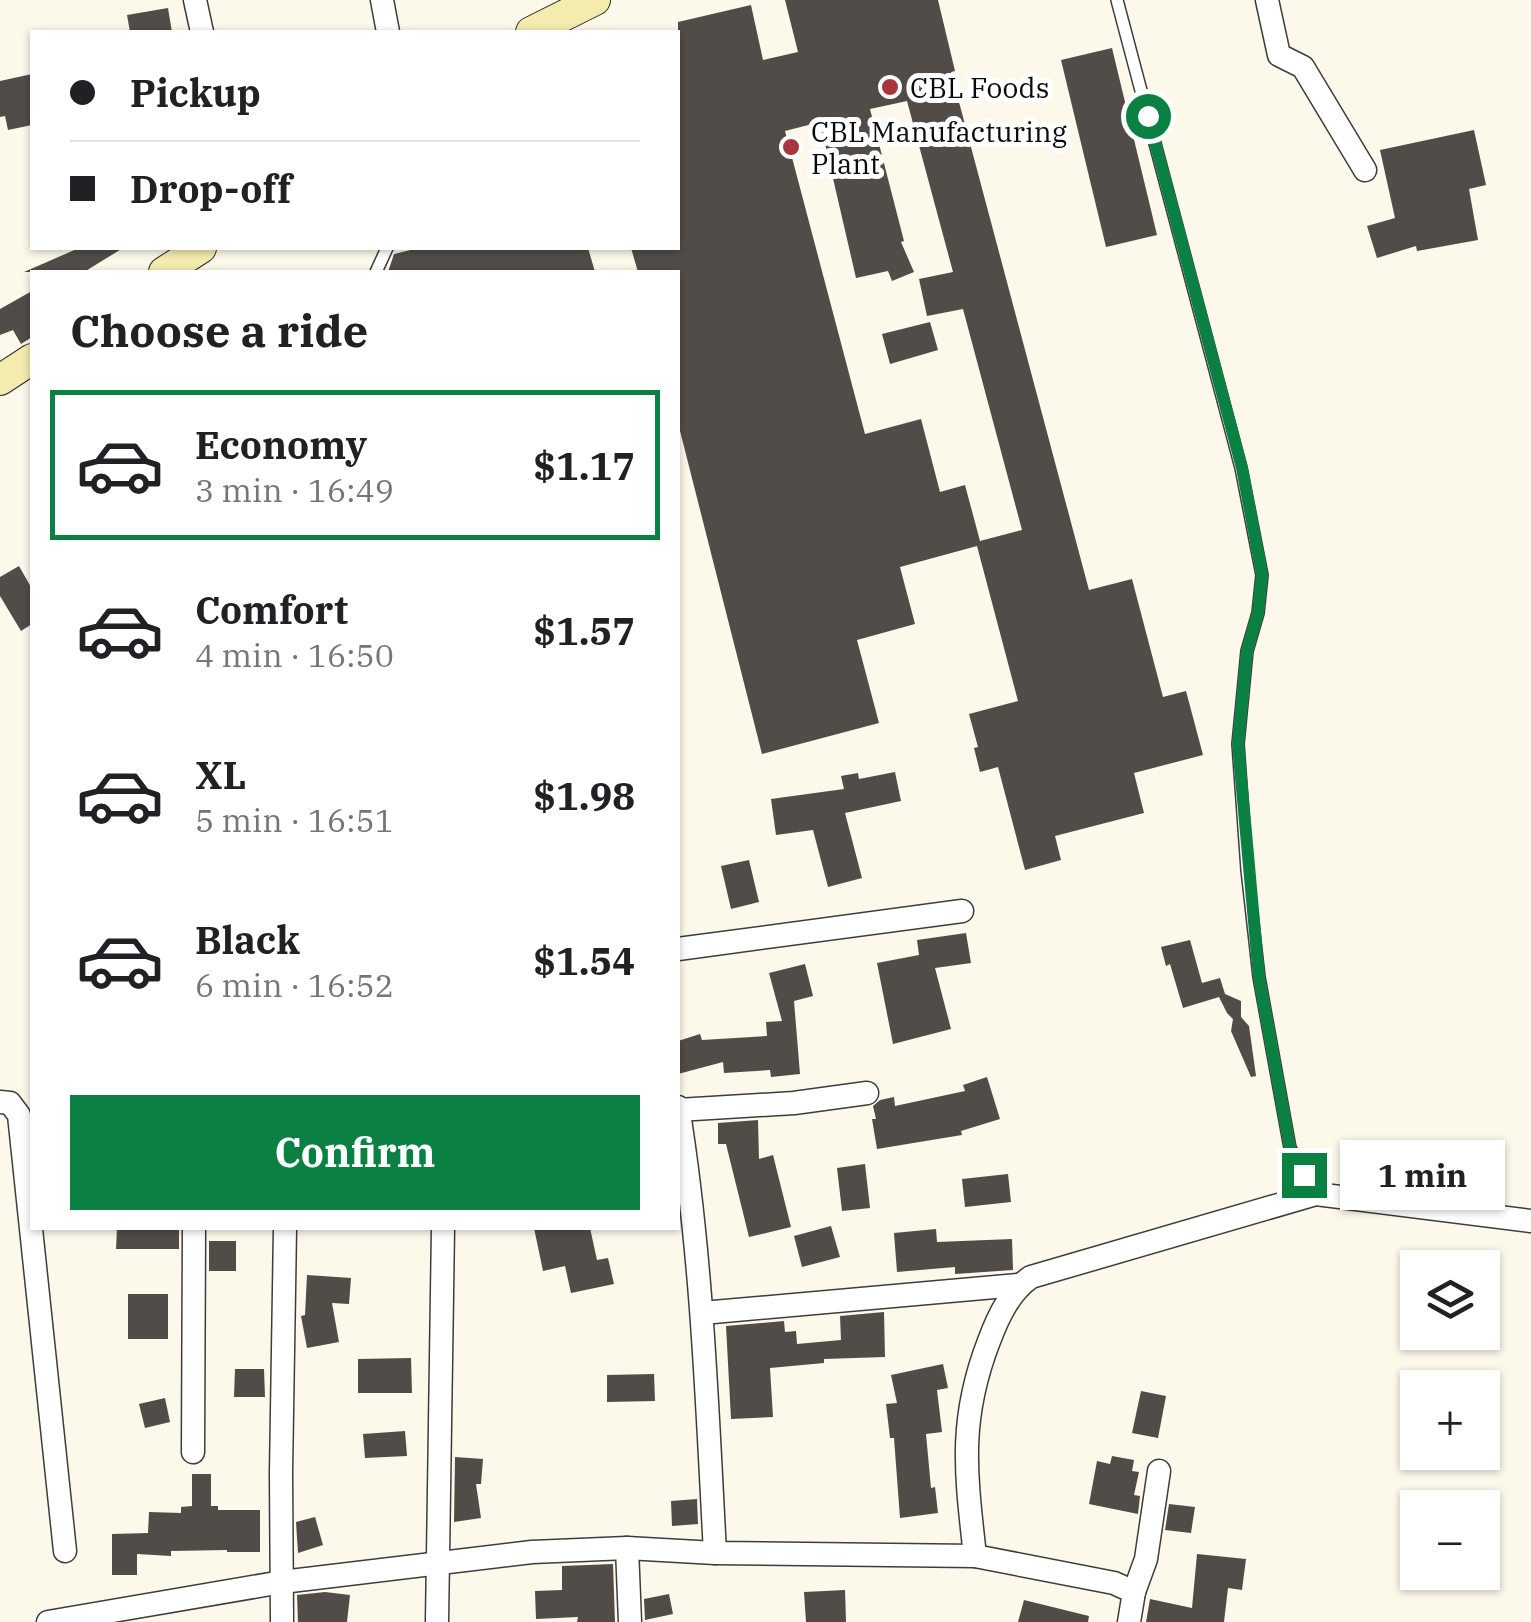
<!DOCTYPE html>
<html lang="en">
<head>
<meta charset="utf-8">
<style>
	body { margin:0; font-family:"IBM Plex Serif",serif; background:#f6f6f6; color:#202124; height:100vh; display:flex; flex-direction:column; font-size:38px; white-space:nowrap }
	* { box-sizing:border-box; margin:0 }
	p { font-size:32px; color:#757577 }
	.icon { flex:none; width:55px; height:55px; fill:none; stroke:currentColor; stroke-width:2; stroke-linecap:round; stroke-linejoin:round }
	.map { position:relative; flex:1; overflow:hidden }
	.details { position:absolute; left:30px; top:270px; width:650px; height:960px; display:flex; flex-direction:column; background:#fff; border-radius:0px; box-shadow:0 2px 8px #0004 }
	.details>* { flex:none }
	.guide { position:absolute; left:30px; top:30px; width:650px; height:220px; border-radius:0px; box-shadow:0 2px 8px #0004; display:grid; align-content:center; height:220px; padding:0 40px; background:#fff }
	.fabs { position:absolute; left:1400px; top:1250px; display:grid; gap:20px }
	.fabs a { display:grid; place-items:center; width:100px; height:100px; border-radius:0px; background:#fff; box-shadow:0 2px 8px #0004; font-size:50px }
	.end { position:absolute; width:45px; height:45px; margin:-22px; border:12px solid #0b8043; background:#fff; box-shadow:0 0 0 5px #fff }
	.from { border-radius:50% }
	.bubble { position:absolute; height:70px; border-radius:0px; background:#fff; box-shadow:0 2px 8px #0004; font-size:32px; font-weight:700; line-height:70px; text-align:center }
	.guide b { display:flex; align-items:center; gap:35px; height:95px; font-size:38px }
	.guide b+b { border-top:2px solid #e0e0e0 }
	.guide i { width:25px; height:25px; background:#202124 }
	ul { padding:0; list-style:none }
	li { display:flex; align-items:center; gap:30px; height:150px; margin:0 20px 15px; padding:0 20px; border:5px solid transparent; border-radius:0px }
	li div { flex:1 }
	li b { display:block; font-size:38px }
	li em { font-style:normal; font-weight:700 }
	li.current { border-color:#0b8043 }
	li>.icon { width:90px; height:90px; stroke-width:1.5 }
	h2 { padding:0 40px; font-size:45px; line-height:120px }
	.cta { display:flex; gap:20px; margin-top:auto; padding:20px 40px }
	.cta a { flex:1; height:115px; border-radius:0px; background:#0b8043; color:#fff; font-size:40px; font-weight:700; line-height:115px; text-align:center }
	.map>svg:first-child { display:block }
	.building { fill:#514c48; fill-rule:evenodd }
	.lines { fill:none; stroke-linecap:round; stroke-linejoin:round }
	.lane-casing { stroke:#3d3d3d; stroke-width:14 }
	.street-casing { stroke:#3d3d3d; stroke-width:25 }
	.secondary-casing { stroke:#2c2c2c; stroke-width:32 }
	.lane { stroke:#fff; stroke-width:11 }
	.street { stroke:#fff; stroke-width:22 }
	.secondary { stroke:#f4ebae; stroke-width:30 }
	.route { stroke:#0b8043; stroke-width:12 }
	.poi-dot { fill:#a7363d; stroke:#fff; stroke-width:4 }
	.labels { text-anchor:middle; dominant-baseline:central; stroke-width:10; stroke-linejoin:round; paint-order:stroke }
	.poi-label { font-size:28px; fill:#0a0a0a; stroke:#fff; text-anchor:start }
</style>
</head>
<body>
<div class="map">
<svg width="1531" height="1622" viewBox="0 0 1531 1622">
	<rect width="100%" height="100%" fill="#fcf8ea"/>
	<g class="building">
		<path d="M785 0H938L955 71 951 72 1089 590 1132 579 1163 697 1186 691 1203 755 1134 773 1144 813 1055 836 1061 860 1025 870 998 767 980 772 974 748 978 747 969 714 1018 701 977 546 900 567 915 624 857 640 879 723 762 754 678 423V272H638L631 248H678V22L751 5 763 60 798 52ZM907 101 953 272 919 279 927 316 963 309 1022 530 980 541 965 485 940 492 921 419 865 434 785 131 820 122 856 278 888 271 892 281 914 272 901 242 904 241 870 109Z"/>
		<path d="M168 8 172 32H130L127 15Z"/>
		<path d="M1112 48 1157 235 1106 247 1061 60Z"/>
		<path d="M32 74V125L8 130 5 116 0 117V81Z"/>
		<path d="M1474 130 1486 185 1469 189 1478 240 1417 251 1416 246 1377 258 1367 226 1395 218 1380 150Z"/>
		<path d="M79 248H123L84 272H24Z"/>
		<path d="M419 248H588L595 272H388L394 254Z"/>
		<path d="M32 291V337L21 344 13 330 0 335V309Z"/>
		<path d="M930 322 938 350 890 364 882 334Z"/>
		<path d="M19 566 32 589V624L21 631 0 596V577Z"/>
		<path d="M895 772 901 801 845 813 862 878 828 887 813 830 776 835 771 799 844 789 841 776 858 773 859 779Z"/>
		<path d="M749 860 759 902 731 909 721 866Z"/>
		<path d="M966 933 971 963 935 968 951 1029 893 1044 877 963 919 955 917 940Z"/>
		<path d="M1190 940 1202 983 1220 978 1225 994 1241 1001V1017L1249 1026 1256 1076 1251 1077 1231 1031 1233 1019 1227 1013 1219 997 1183 1008 1170 964 1166 966 1161 947Z"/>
		<path d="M805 964 813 996 794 1001 800 1074 771 1077 770 1070 724 1073 723 1062 678 1074V1041L700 1034 702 1040 767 1036 766 1022 782 1021 769 973Z"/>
		<path d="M987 1077 1000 1119 961 1131 962 1135 877 1149 872 1119H876L873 1106 880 1100 894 1097 895 1106 965 1091 963 1085Z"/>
		<path d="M758 1120 759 1159 773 1155 791 1227 749 1237 726 1144H718V1123Z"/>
		<path d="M865 1164 870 1208 842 1211 837 1168Z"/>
		<path d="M1008 1174 1011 1202 965 1207 962 1179Z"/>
		<path d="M831 1226 840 1257 802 1267 794 1236Z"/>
		<path d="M117 1228H179V1249H116Z"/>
		<path d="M534 1228H590L597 1260 608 1258 614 1284 571 1293 565 1266 543 1271Z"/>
		<path d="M936 1229 937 1242 1012 1239 1013 1270 955 1274V1267L897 1272 894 1233Z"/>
		<rect x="209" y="1241" width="27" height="30"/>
		<path d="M307 1275 351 1278 349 1304 332 1303 339 1342 307 1348 301 1316 305 1315Z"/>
		<rect x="128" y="1294" width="40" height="45"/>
		<path d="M884 1312 885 1357 824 1359V1363L770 1368 773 1417 731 1419 726 1326 784 1321 785 1332 796 1331 797 1344 841 1340 840 1316Z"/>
		<path d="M411 1358 412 1393H358V1359Z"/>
		<path d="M943 1364 948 1388 937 1390 942 1432 926 1434 931 1488 935 1487 938 1513 900 1518 894 1438H890L886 1404 897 1403 891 1375Z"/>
		<path d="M235 1369H264L265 1397H234Z"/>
		<path d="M654 1374 655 1401 607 1402V1375Z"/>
		<path d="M1141 1391 1166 1396 1158 1438 1132 1433Z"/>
		<path d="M165 1398 170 1422 145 1428 139 1404Z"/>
		<path d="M405 1431 407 1456 365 1458 363 1434Z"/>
		<path d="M1112 1456 1134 1460 1132 1471 1139 1472 1134 1495 1140 1496 1138 1514 1089 1504 1097 1461 1110 1464Z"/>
		<path d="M455 1457 483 1459 481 1484H476L481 1518 454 1522Z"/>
		<path d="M192 1474H211V1506H218V1510H260V1552H227V1550L171 1551V1556L137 1554V1575H112V1534L148 1533 149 1512 181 1513V1507L192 1506Z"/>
		<path d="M697 1499 698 1524 672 1526 671 1501Z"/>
		<path d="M1169 1504 1195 1507 1191 1533 1165 1530Z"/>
		<path d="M315 1517 323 1545 298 1553 296 1522Z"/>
		<path d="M1197 1554 1246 1559 1242 1590 1228 1588 1224 1622H1146L1150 1599 1192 1608Z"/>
		<path d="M613 1564 615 1622H577L578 1617 536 1619 535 1591 562 1590V1566Z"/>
		<path d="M845 1590 846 1622H806L804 1592Z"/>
		<path d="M325 1592 350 1595 347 1622H298L297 1595Z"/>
		<path d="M669 1594 673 1614 645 1620 644 1599Z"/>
		<path d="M1024 1600 1089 1616 1088 1622H1018Z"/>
	</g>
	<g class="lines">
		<defs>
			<g id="lane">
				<path d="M1117 0 1241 468 1262 575 1258 613 1247 651 1238 744 1247 870 1259 977 1290 1148 1316 1194"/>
				<path d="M376 272 387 248"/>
			</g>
			<g id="street">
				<path d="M195 0 202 32"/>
				<path d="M382 0 388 32"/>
				<path d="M1267 0 1279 55 1303 67 1365 170"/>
				<path d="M678 949 962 911"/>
				<path d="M0 1102 10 1103 19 1115 65 1551"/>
				<path d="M678 1107C702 1255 707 1404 715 1553"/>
				<path d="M678 1110 794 1103 867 1093"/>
				<path d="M702 1313 1018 1285"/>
				<path d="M193 1452 194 1228"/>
				<path d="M627 1548 630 1622"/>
				<path d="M1134 1592 1146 1559 1159 1471"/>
				<path d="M48 1622 282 1582 532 1552 627 1548 715 1553 975 1556"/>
				<path d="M282 1622 281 1473 285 1228"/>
				<path d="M437 1622 443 1228"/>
				<path d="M1129 1622 1134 1592 1114 1583 975 1556C966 1474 958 1421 989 1341 998 1317 1010 1291 1031 1277L1316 1194 1531 1221"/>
			</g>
			<g id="secondary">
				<path d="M531 32 595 0"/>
				<path d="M164 272 201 248"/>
				<path d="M0 380 32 359"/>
			</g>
		</defs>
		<use href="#lane" class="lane-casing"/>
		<use href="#street" class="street-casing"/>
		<use href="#secondary" class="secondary-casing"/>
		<use href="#lane" class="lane"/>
		<use href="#street" class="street"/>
		<use href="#secondary" class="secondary"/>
	</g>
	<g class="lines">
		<path class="route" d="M1148 116 1242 468 1262 574 1258 613 1247 651 1238 744 1259 977 1290 1148 1304 1175"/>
	</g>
	<g class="poi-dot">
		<circle cx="890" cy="87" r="10"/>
		<circle cx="791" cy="147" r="10"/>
	</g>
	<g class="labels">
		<g class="poi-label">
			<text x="910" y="87">CBL Foods</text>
			<text x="811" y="131">CBL Manufacturing<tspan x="811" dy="32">Plant</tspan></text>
		</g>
	</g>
</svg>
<div class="fabs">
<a><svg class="icon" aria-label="layers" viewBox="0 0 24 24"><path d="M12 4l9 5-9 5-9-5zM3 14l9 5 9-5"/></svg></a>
<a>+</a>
<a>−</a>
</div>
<i class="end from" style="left:1148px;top:116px"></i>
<i class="end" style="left:1304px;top:1175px"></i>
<div class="bubble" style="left:1340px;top:1140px;width:165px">1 min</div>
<div class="guide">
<b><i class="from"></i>Pickup</b>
<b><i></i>Drop-off</b>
</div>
<section class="details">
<h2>Choose a ride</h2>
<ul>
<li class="current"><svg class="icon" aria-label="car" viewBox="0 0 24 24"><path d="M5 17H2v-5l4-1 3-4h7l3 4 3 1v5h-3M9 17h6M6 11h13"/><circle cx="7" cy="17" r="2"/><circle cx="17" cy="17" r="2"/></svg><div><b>Economy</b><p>3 min · 16:49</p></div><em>$1.17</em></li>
<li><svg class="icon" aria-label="car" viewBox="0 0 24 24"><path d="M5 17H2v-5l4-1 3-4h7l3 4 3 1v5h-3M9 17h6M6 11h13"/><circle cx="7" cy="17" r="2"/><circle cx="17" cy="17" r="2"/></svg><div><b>Comfort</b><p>4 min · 16:50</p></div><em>$1.57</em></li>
<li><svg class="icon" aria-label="car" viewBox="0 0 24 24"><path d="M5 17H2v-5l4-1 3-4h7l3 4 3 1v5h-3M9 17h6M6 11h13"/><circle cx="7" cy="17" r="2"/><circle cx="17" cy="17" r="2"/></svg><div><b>XL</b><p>5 min · 16:51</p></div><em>$1.98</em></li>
<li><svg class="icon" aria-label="car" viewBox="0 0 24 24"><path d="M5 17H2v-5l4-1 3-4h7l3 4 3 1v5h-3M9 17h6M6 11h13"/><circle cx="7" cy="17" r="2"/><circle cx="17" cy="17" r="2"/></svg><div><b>Black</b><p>6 min · 16:52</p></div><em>$1.54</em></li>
</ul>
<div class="cta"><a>Confirm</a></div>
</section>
</div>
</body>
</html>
